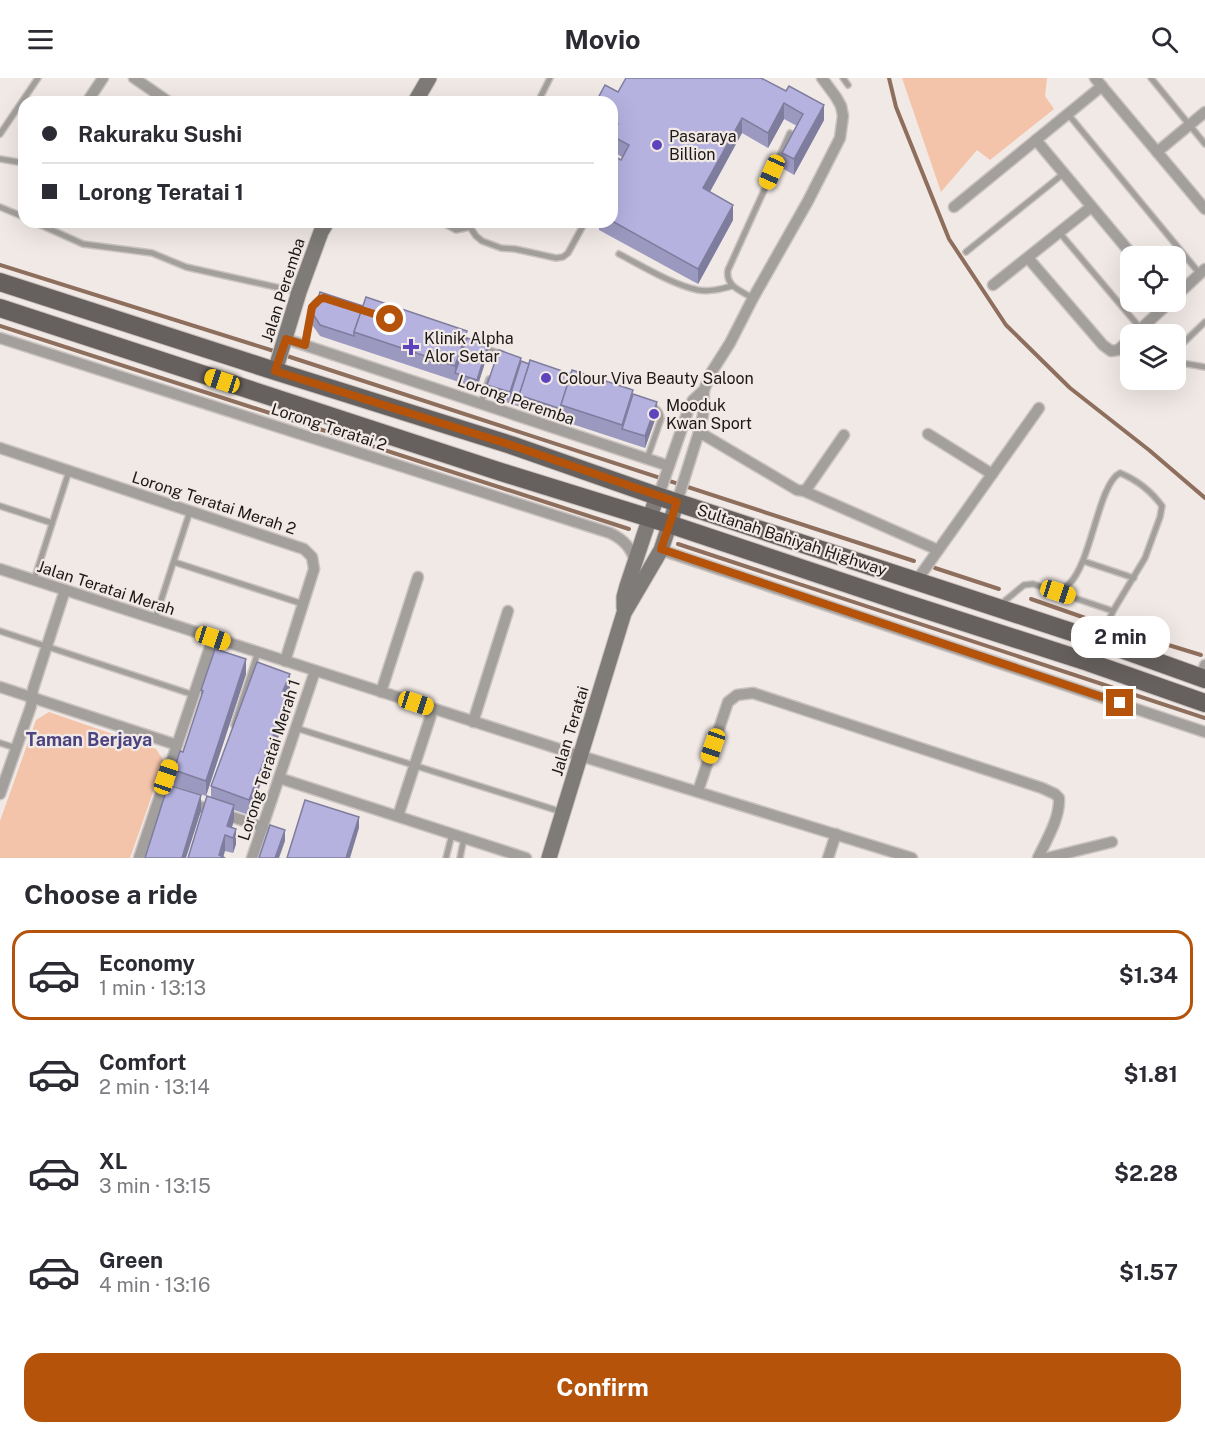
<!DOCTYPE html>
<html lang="en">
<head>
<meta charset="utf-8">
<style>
	body { margin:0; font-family:"Public Sans",sans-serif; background:#f7f7f7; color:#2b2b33; height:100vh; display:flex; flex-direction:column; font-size:22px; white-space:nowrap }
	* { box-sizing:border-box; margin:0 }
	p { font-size:20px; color:#7c7c81 }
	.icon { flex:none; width:33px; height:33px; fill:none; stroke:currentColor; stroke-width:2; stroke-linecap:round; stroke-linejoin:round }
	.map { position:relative; height:780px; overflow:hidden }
	.panel { display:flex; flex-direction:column; background:#fff; flex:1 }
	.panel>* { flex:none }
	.banner { position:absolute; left:18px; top:18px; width:600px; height:132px; border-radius:18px; box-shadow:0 6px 24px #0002; display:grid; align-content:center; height:132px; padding:0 24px; background:#fff }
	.tools { position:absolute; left:1120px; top:168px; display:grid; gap:12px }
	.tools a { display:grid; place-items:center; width:66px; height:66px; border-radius:12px; background:#fff; box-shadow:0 6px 24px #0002; font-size:30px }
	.end { position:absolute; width:27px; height:27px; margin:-14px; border:8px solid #b45309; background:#fff; box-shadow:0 0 0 3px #fff }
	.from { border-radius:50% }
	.bubble { position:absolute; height:42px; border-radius:18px; background:#fff; box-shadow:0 6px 24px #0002; font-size:20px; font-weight:700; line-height:42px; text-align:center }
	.car { position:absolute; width:18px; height:36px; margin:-18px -9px; border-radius:8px; box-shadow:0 0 4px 2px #0007; background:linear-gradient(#f5c518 24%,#345 0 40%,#f5c518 0 76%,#345 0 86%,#f5c518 0) }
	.banner b { display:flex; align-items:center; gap:21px; height:57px; font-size:22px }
	.banner b+b { border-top:2px solid #e1e1e2 }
	.banner i { width:15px; height:15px; background:#2b2b33 }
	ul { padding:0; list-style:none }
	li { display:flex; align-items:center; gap:18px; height:90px; margin:0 12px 9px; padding:0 12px; border:3px solid transparent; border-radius:18px }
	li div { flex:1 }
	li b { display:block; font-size:22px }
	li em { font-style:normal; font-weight:700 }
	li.selected { border-color:#b45309 }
	li>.icon { width:54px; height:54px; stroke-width:1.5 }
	h2 { padding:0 24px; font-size:27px; line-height:72px }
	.primary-button { display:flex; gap:12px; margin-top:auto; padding:12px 24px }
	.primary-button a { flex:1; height:69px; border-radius:18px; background:#b45309; color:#fff; font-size:24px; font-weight:700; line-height:69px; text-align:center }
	header { display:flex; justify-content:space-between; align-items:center; height:78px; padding:0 24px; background:#fff; font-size:27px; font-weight:700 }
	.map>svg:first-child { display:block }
	.green { fill:#f4c4aa }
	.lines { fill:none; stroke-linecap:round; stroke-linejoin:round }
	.stream { stroke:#8e6e5c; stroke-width:4 }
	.lane-casing { stroke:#cac3c0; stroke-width:8 }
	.street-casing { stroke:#cac3c0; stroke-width:13 }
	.secondary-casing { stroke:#cac3c0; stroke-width:17 }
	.primary-casing { stroke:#cac3c0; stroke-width:20 }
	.lane { stroke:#a29f9d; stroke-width:5 }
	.street { stroke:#a29f9d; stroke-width:10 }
	.secondary { stroke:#7f7b78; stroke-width:15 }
	.primary { stroke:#66615e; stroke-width:18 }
	.wall { fill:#9c99c1 }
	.shaded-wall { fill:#7f7d9d }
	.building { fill:#b5b2e0; stroke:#7f7d9d; stroke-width:1.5 }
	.route { stroke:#b45309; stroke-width:8 }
	.poi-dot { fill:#5d43bc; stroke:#f1e9e5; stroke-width:2 }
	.labels { text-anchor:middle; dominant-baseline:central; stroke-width:4.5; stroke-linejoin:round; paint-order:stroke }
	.poi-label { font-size:16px; fill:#1b1817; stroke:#f1e9e5; text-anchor:start }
	.street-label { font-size:16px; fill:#1b1817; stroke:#f1e9e5 }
	.neighbourhood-label { font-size:18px; font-weight:bold; fill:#4c4481; stroke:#f1e9e5 }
</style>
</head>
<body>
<header><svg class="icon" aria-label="menu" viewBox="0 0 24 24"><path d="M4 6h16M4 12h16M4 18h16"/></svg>Movio<svg class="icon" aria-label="search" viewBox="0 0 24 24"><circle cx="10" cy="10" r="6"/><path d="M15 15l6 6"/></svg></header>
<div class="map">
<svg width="1205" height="780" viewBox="0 0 1205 780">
	<rect width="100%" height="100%" fill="#f1e9e5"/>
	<g class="green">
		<path d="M902 0H1047L1045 18 1054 31 990 82 977 72 941 114Z"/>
		<path d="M49 634 156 671 164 683 130 780H0V743L36 642Z"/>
	</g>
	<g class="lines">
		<g class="stream">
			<path d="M889 0 896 29 949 161 1006 247 1070 310 1149 372 1205 420"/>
			<path d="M0 187 277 274"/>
			<path d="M0 248 629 451"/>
			<path d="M284 277 914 483"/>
			<path d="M678 466 1205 640"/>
			<path d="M935 490 999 511"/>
			<path d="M1031 521 1091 542"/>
			<path d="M1113 550 1201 577"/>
		</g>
		<defs>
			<g id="lane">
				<path d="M843 0 848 7"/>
				<path d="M1151 0 1205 66"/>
				<path d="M149 24 156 14"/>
				<path d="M538 24 550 0"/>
				<path d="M1068 36 1200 196"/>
				<path d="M0 56 38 0"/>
				<path d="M0 81 24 85"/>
				<path d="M0 129 24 139"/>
				<path d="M34 144 83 166 152 175 186 189 298 214"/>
				<path d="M441 144 456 152 470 149 474 144"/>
				<path d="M470 149 476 158 482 163 501 170 515 171 556 180 563 179 568 175 585 144"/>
				<path d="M1059 154 1141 251"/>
				<path d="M966 174 1063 96"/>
				<path d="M619 176C642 188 673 207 698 212 710 214 721 211 732 208"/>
				<path d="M753 220C741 213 725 208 728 192L790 55"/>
				<path d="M305 267 312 229 316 224 322 220"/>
				<path d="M483 270 502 276"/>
				<path d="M1176 272 1205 244"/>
				<path d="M1176 284 1205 289"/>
				<path d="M481 325 489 301"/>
				<path d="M647 381 661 341C661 334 658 332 653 328"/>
				<path d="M0 428 52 445"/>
				<path d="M1083 483 1134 500"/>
				<path d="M174 484 303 526"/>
				<path d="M34 502 69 393"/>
				<path d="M1057 514C1061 511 1066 509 1069 506 1092 484 1098 406 1120 395 1137 402 1151 413 1162 428L1160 439 1145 480 1113 533 1100 561"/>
				<path d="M1001 526 1024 507 1033 506 1113 533"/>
				<path d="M155 541 190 433"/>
				<path d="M0 553 194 617"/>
				<path d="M234 647 258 574"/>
				<path d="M296 650 562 734"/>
				<path d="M0 665 16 670"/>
				<path d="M446 780 452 756"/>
				<path d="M460 780 464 760"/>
			</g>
			<g id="street">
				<path d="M134 0 169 24"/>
				<path d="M1095 0 1205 131"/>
				<path d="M87 24 103 0"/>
				<path d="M1036 62 1133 178"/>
				<path d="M1157 74 1205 34"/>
				<path d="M954 129 1102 8"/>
				<path d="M1028 180 1103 267 1111 273 1118 272 1131 260"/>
				<path d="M993 207 1091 129"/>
				<path d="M1176 218 1205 191"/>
				<path d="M1135 256 1170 224"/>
				<path d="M0 260 610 455C623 461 632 470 635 484"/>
				<path d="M286 261 669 388"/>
				<path d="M699 354 797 412 804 413 808 409 844 357"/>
				<path d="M928 356 992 396"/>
				<path d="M0 370 304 471 312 479 314 491 285 583"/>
				<path d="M804 413 938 472"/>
				<path d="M657 418 662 408 689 330 693 322 704 312"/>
				<path d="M677 424 699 354 703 337 704 312 711 295 730 265 753 220 808 123 840 60 843 38 841 28 836 19 822 0"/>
				<path d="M661 472 1205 654"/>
				<path d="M0 491 581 678 912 780"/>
				<path d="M917 502 1039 330"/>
				<path d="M1201 599 1205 587"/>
				<path d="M0 609 177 667"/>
				<path d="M381 614 418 499"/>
				<path d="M473 644 508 533"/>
				<path d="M279 700 526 780"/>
				<path d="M698 713 728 624 737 617 753 615 1042 710 1055 716 1059 720C1060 740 1047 761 1038 780"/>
				<path d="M0 716 31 628 33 611 65 512"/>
				<path d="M189 725 263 749"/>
				<path d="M398 738 433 631"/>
				<path d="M139 780 213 560"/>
				<path d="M252 780 315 593"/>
				<path d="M828 780 836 756"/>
				<path d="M1047 780 1112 764"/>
			</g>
			<g id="secondary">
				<path d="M415 24 429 0"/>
				<path d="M275 293 299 214 321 154 327 144"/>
				<path d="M624 530V519L627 508 657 418"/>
				<path d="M549 780 624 535 661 472 677 424"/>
			</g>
			<g id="primary">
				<path d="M0 204 275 293 511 367 657 418 1099 563 1205 601"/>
				<path d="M0 230 501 394 669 446 905 525 1088 584 1205 625"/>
			</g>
		</defs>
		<use href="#lane" class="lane-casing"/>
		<use href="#street" class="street-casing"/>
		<use href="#secondary" class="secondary-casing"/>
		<use href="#primary" class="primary-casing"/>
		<use href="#lane" class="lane"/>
		<use href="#street" class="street"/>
		<use href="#secondary" class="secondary"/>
		<use href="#primary" class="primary"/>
	</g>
	<g class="wall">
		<path d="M761 0 824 42 794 97 782 90V75L797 48 784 41 768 70 742 55 710 114 733 142 698 206 599 152V144H612V77L621 82 622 79 612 73V24H597V22Z"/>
		<path d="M363 228 467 260 488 275 477 310 320 258 313 248V236Z"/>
		<path d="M521 283 633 316 657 336 645 370 487 318V307Z"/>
		<path d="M246 596 206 718 174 708V692L183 674 201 619V612Z"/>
		<path d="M290 612 288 615 289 631 249 737 234 732V742L232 749 236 766 233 775 225 773 188 780 211 720V708Z"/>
	</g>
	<g class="shaded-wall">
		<path d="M784 25V41L768 70V55Z"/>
		<path d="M824 27V42L794 97V81Z"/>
		<path d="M742 40V55L703 126V110Z"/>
		<path d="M733 127V142L698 206V191Z"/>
		<path d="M467 253V268L455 295V288Z"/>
		<path d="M488 267V275L477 310V302Z"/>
		<path d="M657 324V336L645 370V358Z"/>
		<path d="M246 581V596L206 718V703Z"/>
		<path d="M290 596V612L283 629V613Z"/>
		<path d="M289 616V631L249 737V722Z"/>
		<path d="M201 717V733L186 780H182Z"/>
		<path d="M234 727V742L229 759 227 748Z"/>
		<path d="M359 739V750L350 780H346Z"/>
		<path d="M236 751V766L233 775V760Z"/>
		<path d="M285 752V763L279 780H275Z"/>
		<path d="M225 757V773L223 780 219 777Z"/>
	</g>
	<g class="building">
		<path d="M626 0H761L786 13 789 8 824 27 794 81 782 75 803 36 784 25 768 55 742 40 703 110 733 127 698 191 612 143V112L613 110 612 109V77L621 82 629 67 612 58 618 46 612 42V24H601L597 22 605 7 618 14Z"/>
		<path d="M320 214 363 228 354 254V258L320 247 313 236Z"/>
		<path d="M366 219 467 253 455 288 354 254Z"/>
		<path d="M467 260 488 267 477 302 455 295Z"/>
		<path d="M499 272 521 280 510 314 487 307Z"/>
		<path d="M530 282 571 296 561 327V331L519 317Z"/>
		<path d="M521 283 529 286 519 317V321L510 318Z"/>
		<path d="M572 292 633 312 622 347 561 327Z"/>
		<path d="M633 316 657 324 645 358 622 351Z"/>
		<path d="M215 571 246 581 206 703 174 692 180 673 183 674 203 613 201 612Z"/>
		<path d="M257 584 290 596 283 613 289 616 249 722 211 708Z"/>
		<path d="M168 707 201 717 182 780H145Z"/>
		<path d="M207 718 234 727 227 748 236 751 233 760 225 757 219 777 225 780H188Z"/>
		<path d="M305 722 359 739 346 780H287Z"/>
		<path d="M270 747 285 752 275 780H259Z"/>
	</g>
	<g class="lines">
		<path class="route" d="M390 241 324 220 320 221 312 229 305 267 286 261 275 293 511 367 677 424 661 471 1120 625"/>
	</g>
	<g class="poi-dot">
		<circle cx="657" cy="67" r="6"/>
		<path d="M408 260h6v6h6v6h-6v6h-6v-6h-6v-6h6z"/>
		<circle cx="546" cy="300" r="6"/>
		<circle cx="654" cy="336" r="6"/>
	</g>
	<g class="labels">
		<g class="poi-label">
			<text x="669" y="58">Pasaraya<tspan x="669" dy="18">Billion</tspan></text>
			<text x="424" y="260">Klinik Alpha<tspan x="424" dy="18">Alor Setar</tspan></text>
			<text x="558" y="300">Colour Viva Beauty Saloon</text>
			<text x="666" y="327">Mooduk<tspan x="666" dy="18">Kwan Sport</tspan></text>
		</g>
		<g class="street-label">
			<text transform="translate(283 212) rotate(-72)">Jalan Peremba</text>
			<text transform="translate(516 322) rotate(19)">Lorong Peremba</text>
			<text transform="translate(329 349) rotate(18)">Lorong Teratai 2</text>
			<text transform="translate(214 425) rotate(18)">Lorong Teratai Merah 2</text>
			<text transform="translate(792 462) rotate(18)">Sultanah Bahiyah Highway</text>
			<text transform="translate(106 510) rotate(18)">Jalan Teratai Merah</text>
			<text transform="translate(570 653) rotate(-73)">Jalan Teratai</text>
			<text transform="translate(269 682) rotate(-72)">Lorong Teratai Merah 1</text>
		</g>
		<g class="neighbourhood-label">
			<text x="89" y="661">Taman Berjaya</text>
		</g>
	</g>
</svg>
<div class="tools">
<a><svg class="icon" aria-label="locate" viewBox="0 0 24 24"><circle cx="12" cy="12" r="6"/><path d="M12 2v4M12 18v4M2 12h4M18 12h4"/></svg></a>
<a><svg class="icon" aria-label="layers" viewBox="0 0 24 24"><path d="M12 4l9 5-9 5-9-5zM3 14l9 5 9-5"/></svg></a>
</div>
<i class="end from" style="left:390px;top:241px"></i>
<i class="end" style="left:1120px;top:625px"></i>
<div class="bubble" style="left:1071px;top:538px;width:99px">2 min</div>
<i class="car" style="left:772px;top:94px;rotate:204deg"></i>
<i class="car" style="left:222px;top:303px;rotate:288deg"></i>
<i class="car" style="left:1058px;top:514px;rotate:108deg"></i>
<i class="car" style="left:213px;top:560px;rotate:108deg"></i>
<i class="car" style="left:416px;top:625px;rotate:108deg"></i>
<i class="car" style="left:713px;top:668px;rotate:199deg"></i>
<i class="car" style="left:166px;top:699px;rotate:19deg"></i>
<div class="banner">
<b><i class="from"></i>Rakuraku Sushi</b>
<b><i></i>Lorong Teratai 1</b>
</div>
</div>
<section class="panel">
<h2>Choose a ride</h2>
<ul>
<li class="selected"><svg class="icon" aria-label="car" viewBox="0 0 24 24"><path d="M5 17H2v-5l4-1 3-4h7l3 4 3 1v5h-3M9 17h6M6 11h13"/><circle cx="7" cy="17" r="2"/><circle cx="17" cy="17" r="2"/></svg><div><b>Economy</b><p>1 min · 13:13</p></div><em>$1.34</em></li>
<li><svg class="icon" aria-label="car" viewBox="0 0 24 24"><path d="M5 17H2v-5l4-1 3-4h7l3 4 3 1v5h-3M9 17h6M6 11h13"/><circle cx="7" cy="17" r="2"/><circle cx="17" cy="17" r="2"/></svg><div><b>Comfort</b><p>2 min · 13:14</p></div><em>$1.81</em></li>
<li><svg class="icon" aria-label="car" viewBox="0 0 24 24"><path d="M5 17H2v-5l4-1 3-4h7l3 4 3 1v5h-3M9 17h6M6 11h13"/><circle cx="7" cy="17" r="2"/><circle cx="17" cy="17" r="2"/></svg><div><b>XL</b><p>3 min · 13:15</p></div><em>$2.28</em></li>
<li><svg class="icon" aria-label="car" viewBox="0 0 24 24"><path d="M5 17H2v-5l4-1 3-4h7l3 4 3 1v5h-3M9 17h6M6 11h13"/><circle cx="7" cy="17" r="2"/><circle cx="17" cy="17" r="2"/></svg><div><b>Green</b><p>4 min · 13:16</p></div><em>$1.57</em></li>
</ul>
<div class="primary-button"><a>Confirm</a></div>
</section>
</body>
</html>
